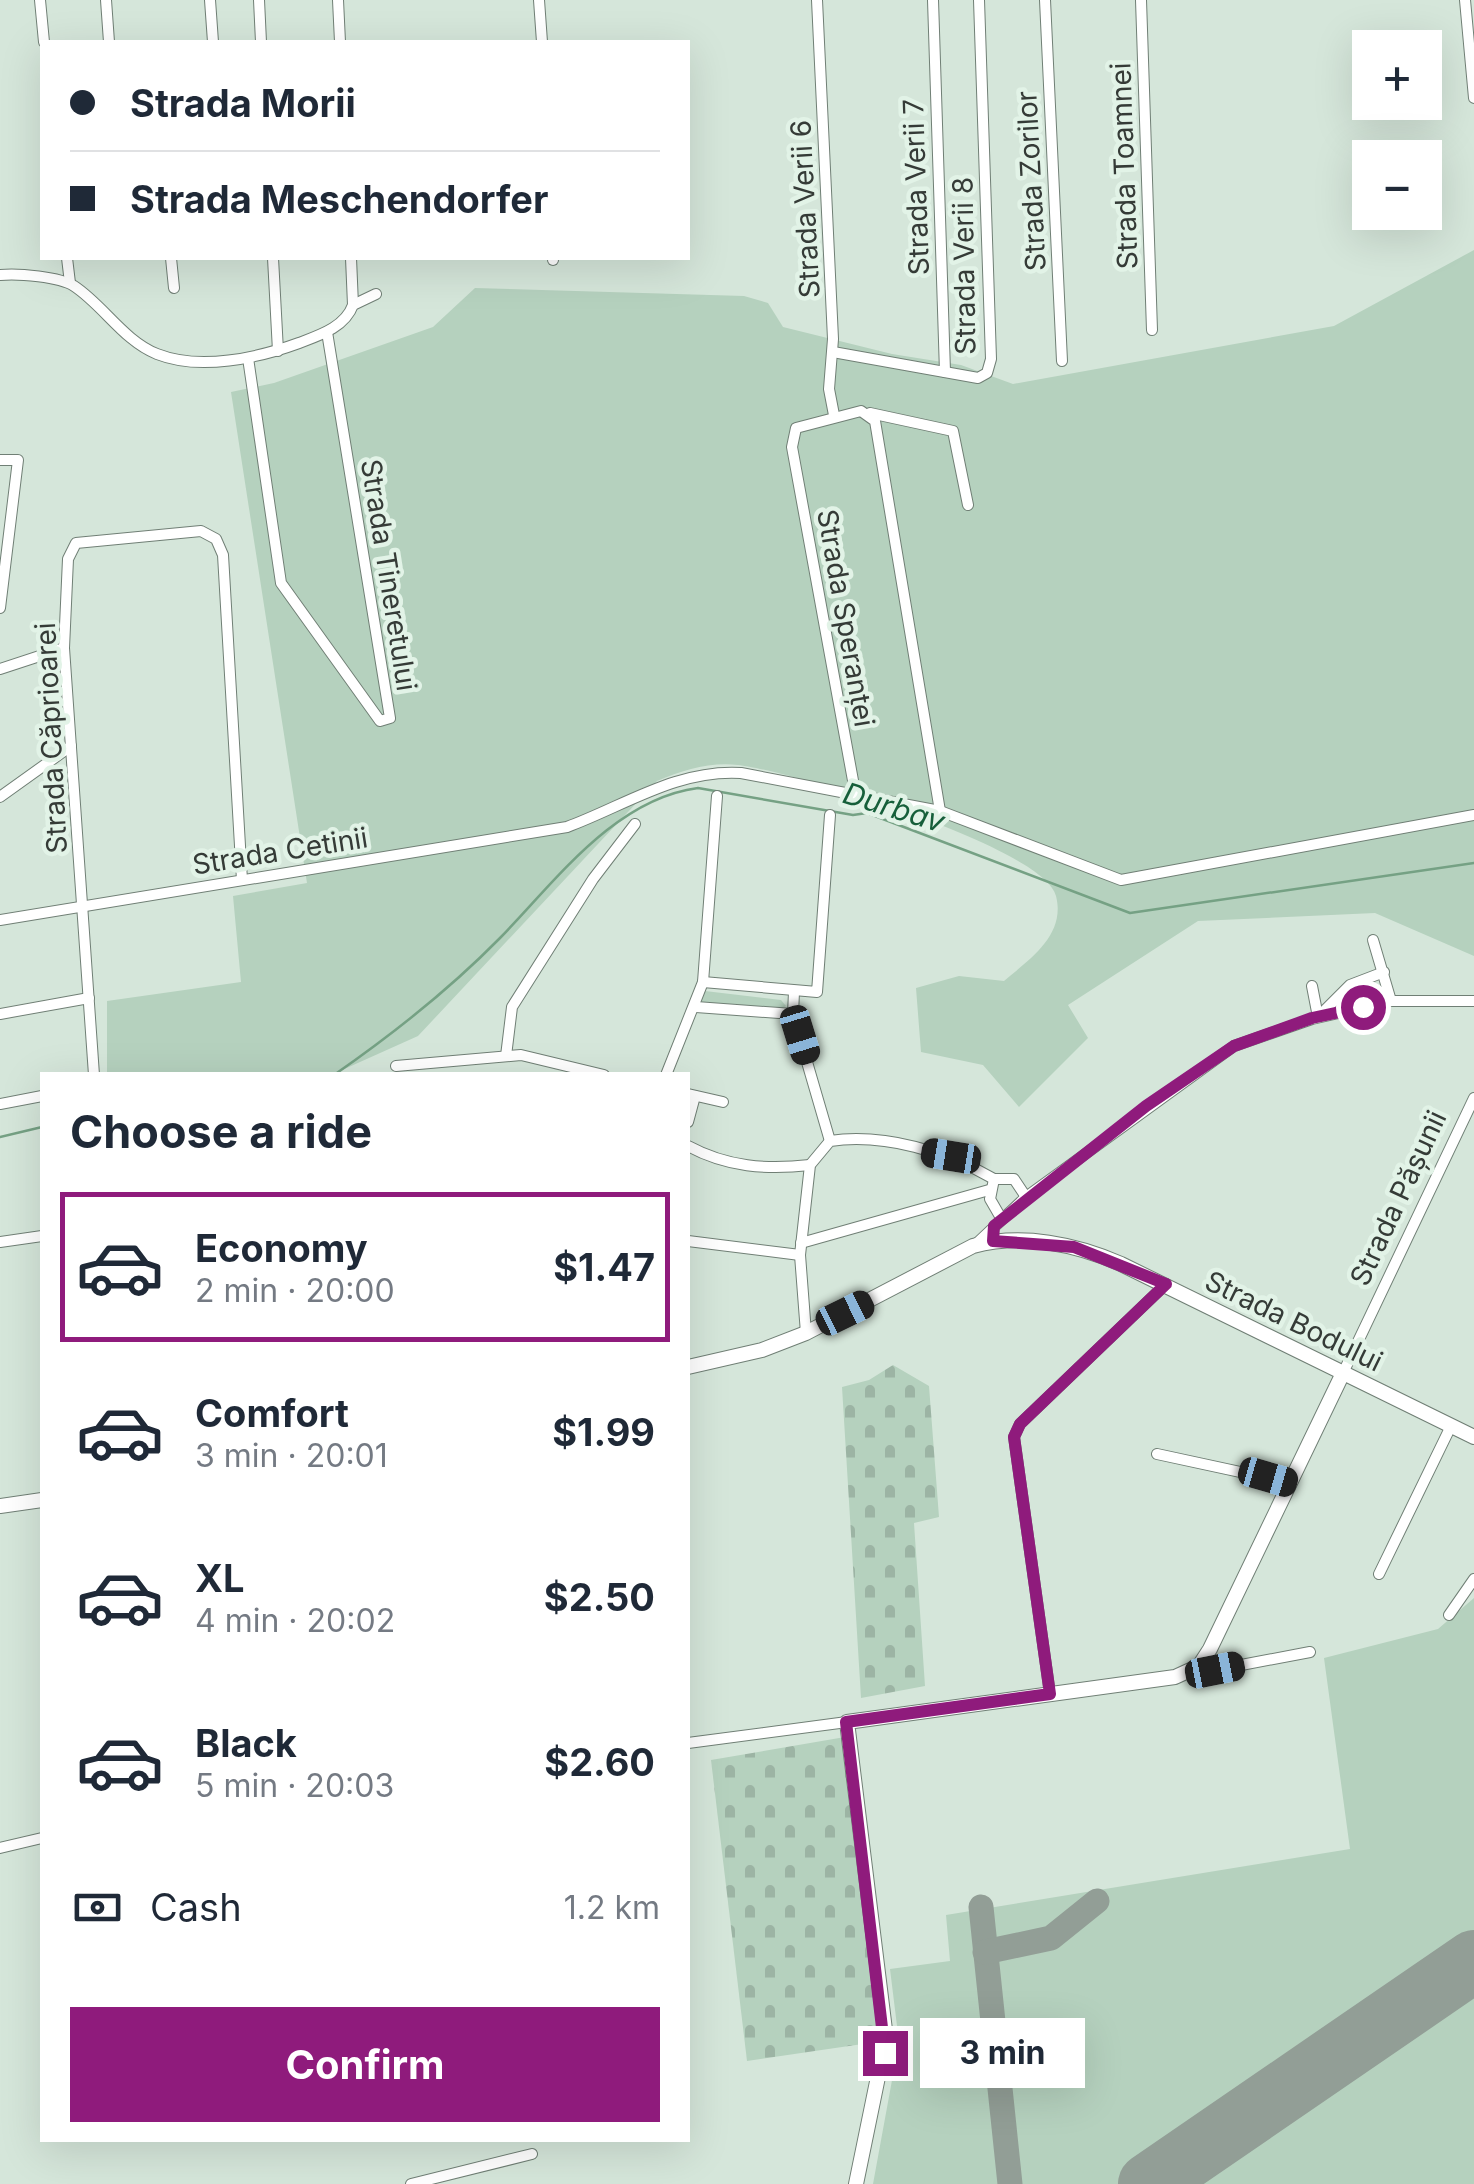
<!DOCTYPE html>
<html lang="en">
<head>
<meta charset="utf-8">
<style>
	body { margin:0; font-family:Inter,sans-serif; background:#f6f6f7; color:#1f2937; height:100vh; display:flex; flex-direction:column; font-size:38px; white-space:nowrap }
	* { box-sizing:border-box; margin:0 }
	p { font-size:32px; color:#747a83 }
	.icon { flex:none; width:55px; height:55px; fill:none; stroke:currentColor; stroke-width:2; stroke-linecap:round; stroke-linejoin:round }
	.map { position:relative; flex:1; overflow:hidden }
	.sheet { position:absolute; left:40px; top:1072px; width:650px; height:1070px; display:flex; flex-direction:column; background:#fff; border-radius:0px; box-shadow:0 10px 40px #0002 }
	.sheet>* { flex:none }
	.top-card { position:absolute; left:40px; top:40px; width:650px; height:220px; border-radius:0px; box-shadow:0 10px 40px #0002; display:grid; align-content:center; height:220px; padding:0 30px; background:#fff }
	.controls { position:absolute; left:1352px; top:30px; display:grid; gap:20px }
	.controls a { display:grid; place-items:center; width:90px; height:90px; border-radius:0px; background:#fff; box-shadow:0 10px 40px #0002; font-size:50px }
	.end { position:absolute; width:45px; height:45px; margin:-22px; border:12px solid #8f1b7c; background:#fff; box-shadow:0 0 0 5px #fff }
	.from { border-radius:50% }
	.bubble { position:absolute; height:70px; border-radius:0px; background:#fff; box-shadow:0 10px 40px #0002; font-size:32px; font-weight:700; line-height:70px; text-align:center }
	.car { position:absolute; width:30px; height:60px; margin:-30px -15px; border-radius:12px; box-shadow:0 0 8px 2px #0007; background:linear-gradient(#222 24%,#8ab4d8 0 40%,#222 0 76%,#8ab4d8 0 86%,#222 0) }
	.top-card b { display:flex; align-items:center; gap:35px; height:95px; font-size:38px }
	.top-card b+b { border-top:2px solid #e0e1e3 }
	.top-card i { width:25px; height:25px; background:#1f2937 }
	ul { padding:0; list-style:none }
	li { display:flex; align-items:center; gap:30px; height:150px; margin:0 20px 15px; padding:0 10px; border:5px solid transparent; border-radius:0px }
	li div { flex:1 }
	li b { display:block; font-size:38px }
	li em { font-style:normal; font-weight:700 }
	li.active { border-color:#8f1b7c }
	li>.icon { width:90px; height:90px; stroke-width:1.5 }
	h2 { padding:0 30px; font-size:45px; line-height:120px }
	.pay { display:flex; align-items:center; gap:25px; height:110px; padding:0 30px; font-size:38px }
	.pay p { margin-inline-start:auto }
	.cta { display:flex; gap:20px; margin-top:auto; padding:20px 30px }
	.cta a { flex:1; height:115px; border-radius:0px; background:#8f1b7c; color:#fff; font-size:40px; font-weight:700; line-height:115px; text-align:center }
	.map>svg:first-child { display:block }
	.green { fill:#b5d1be }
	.cemetery { fill:url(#cemetery-stones) }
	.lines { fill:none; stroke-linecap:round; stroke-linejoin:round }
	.stream { stroke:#75a184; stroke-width:2.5 }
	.taxiway { stroke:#929e96; stroke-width:25 }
	.runway { stroke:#929e96; stroke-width:62 }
	.minor-casing { stroke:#707f75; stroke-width:12 }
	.major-casing { stroke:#707f75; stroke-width:16 }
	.minor { stroke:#fff; stroke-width:10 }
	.major { stroke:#fff; stroke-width:14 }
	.route { stroke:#8f1b7c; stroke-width:12 }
	.labels { text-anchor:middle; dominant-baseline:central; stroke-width:9; stroke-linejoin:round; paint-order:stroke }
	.street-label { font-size:28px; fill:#353b37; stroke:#e2f3e7 }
	.water-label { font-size:30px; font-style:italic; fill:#165f3a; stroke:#e2f3e7 }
</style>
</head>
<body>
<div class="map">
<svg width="1474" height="2184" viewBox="0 0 1474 2184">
	<defs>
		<pattern id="cemetery-stones" width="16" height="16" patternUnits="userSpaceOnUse" patternTransform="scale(2.5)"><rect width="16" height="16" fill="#b5d1be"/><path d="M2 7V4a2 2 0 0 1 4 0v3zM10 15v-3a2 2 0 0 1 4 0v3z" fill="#9cb4a4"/></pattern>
	</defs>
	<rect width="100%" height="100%" fill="#d5e6da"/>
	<g class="green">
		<path d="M1474 250V956L1375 913 1198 921 1068 1005 1088 1038 1019 1107 983 1065 921 1052 916 988 959 976 1004 981C1030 959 1066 935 1056 896 1044 847 791 771 738 765 709 762 684 770 657 781L418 1036 331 1075H107V1001L241 982 233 896 307 883 231 392 274 383 433 327 475 288 744 296 768 303 783 327 892 354 961 365 1013 384 1334 326Z"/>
		<path d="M705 991 781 1000 786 1006 779 1010 700 1004Z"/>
		<path d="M1474 1598V2184H873L899 2042 890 1969 950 1961 946 1915 1350 1849 1324 1658 1438 1629Z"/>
	</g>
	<g class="cemetery">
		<path d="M893 1365 929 1386 939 1517 914 1523 925 1686 861 1698 842 1387 869 1380Z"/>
		<path d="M845 1737 883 2041 747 2061 711 1760Z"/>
	</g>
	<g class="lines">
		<g class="stream">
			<path d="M334 1075C393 1034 449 990 500 938 555 882 614 799 698 788L853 815 867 813 1130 913 1474 863"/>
			<path d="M0 1137 42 1127"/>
		</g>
		<g class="taxiway">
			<path d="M981 1907 1010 2184"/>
			<path d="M985 1952 1051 1938 1097 1901"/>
		</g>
		<path class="runway" d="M1149 2184 1474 1961"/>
		<defs>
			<g id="minor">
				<path d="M40 0 44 42"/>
				<path d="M106 0 109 42"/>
				<path d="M210 0 213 42"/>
				<path d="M259 0 261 42"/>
				<path d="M338 0 340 42"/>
				<path d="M539 0 542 42"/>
				<path d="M817 0 833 339 829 389 834 415"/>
				<path d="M933 0 945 372"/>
				<path d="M1045 0 1062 361"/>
				<path d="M1141 0 1152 330"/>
				<path d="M1465 0 1474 98"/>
				<path d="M67 258 70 283"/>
				<path d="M171 258 174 288"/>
				<path d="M273 258 278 351"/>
				<path d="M351 258 353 305"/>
				<path d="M553 258V260"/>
				<path d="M0 275C18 273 60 277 74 286 103 305 124 341 157 354 200 371 258 358 299 343 320 335 345 327 353 305L376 294"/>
				<path d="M833 352 978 378 987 373 991 359 979 0"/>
				<path d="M248 358 281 583 380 721 390 718 327 332"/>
				<path d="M870 413 953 431 968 505"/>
				<path d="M0 460H18L0 608"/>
				<path d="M0 669 64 648"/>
				<path d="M0 797 71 746"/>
				<path d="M856 797 792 447 796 428 861 411 875 421 940 811"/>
				<path d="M0 920 567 827C624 806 677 769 741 773L940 811 1121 880 1474 815"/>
				<path d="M1373 940 1391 1001"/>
				<path d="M703 982 817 992 830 815"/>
				<path d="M1312 986 1318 1017"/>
				<path d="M794 992 793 1014 830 1141"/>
				<path d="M696 1007 793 1014"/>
				<path d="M0 1014 89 998"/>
				<path d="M1318 1017 1350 985 1384 972"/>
				<path d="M506 1056 512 1007 593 879 635 824"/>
				<path d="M396 1066 521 1055 604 1075"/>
				<path d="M94 1075 64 648 68 559 76 543 201 531 216 539 223 555 242 880"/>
				<path d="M666 1075 703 982 717 796"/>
				<path d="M688 1094 723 1102"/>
				<path d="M0 1104 42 1096"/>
				<path d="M688 1122 695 1096"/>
				<path d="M688 1146C727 1167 766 1170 810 1165"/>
				<path d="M1001 1218 990 1199 994 1179H1014L1026 1197"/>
				<path d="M688 1241 800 1255"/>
				<path d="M0 1242 42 1236"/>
				<path d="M801 1243 989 1190"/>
				<path d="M975 1245 1026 1197 1234 1046 1312 1019 1391 1001H1474"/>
				<path d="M806 1333 800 1255 810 1165 830 1141C884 1133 948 1152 994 1179"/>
				<path d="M1343 1373 1474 1098"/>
				<path d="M1157 1454 1291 1483"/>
				<path d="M1379 1574 1451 1426"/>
				<path d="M1449 1615 1474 1579"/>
				<path d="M1199 1666 1215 1670 1310 1652"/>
				<path d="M1050 1694 1014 1437 1020 1424 1166 1284"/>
				<path d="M688 1743 847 1722"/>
				<path d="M0 1848 42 1838"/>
				<path d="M411 2184 532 2154"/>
			</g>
			<g id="major">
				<path d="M688 1367 762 1350 806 1333 973 1246C1022 1233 1076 1244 1121 1264L1474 1437"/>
				<path d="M0 1506 42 1500"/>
				<path d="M856 2184 886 2038 847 1722 1175 1677 1199 1666 1210 1649 1343 1373"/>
			</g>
		</defs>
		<use href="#minor" class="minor-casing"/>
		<use href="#major" class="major-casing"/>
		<use href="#minor" class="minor"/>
		<use href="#major" class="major"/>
	</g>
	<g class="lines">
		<path class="route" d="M885 2053 846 1722 1050 1694 1014 1437 1020 1424 1166 1284 1074 1247 993 1241 994 1226 1146 1106 1234 1046 1312 1018 1363 1007"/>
	</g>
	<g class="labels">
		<g class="street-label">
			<text transform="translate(1124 166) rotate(-92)">Strada Toamnei</text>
			<text transform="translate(1031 181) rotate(-93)">Strada Zorilor</text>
			<text transform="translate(916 187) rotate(-92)">Strada Verii 7</text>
			<text transform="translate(805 209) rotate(-93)">Strada Verii 6</text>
			<text transform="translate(964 266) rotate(-91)">Strada Verii 8</text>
			<text transform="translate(389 575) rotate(81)">Strada Tineretului</text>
			<text transform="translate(846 618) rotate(80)">Strada Speranței</text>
			<text transform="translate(51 738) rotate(-93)">Strada Căprioarei</text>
			<text transform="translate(280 851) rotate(-9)">Strada Cetinii</text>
			<text transform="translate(1398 1198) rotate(-65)">Strada Pășunii</text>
			<text transform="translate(1294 1321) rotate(26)">Strada Bodului</text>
		</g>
		<g class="water-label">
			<text transform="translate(894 807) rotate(17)">Durbav</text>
		</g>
	</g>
</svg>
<div class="controls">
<a>+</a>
<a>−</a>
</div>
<i class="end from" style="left:1363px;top:1007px"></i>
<i class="end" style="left:885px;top:2053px"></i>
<div class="bubble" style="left:920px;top:2018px;width:165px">3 min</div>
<i class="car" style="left:800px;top:1035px;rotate:163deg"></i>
<i class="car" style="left:951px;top:1156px;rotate:279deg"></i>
<i class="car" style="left:845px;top:1313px;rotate:64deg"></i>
<i class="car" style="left:1268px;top:1477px;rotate:106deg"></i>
<i class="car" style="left:1215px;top:1670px;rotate:79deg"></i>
<div class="top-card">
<b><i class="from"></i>Strada Morii</b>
<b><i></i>Strada Meschendorfer</b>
</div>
<section class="sheet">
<h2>Choose a ride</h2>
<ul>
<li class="active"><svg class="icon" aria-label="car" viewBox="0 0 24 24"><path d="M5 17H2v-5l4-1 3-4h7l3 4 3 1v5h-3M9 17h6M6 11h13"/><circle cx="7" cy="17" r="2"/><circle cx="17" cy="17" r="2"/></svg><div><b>Economy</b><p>2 min · 20:00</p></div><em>$1.47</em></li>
<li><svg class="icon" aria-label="car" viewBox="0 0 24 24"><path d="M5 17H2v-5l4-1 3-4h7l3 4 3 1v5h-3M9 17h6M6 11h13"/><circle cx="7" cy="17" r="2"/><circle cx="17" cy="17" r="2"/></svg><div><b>Comfort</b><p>3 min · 20:01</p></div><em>$1.99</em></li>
<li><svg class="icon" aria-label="car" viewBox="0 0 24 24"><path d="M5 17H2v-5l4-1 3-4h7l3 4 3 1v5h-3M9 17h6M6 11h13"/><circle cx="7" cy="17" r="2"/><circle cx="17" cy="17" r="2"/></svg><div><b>XL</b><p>4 min · 20:02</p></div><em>$2.50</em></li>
<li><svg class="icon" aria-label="car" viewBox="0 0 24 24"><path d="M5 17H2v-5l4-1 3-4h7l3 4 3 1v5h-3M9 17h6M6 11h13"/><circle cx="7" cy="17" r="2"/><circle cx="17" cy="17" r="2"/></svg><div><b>Black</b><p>5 min · 20:03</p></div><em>$2.60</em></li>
</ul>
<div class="pay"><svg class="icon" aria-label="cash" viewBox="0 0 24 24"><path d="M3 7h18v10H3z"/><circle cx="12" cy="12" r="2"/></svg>Cash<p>1.2 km</p></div>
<div class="cta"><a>Confirm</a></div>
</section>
</div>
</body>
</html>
